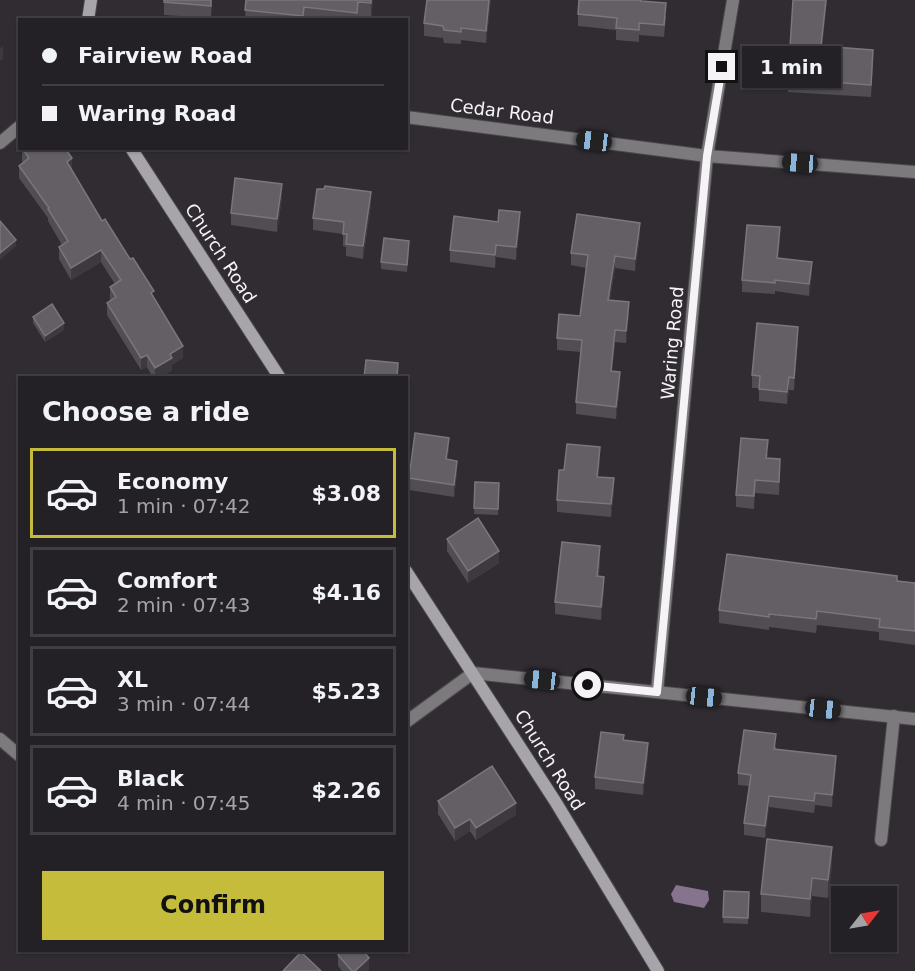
<!DOCTYPE html>
<html lang="en">
<head>
<meta charset="utf-8">
<style>
	body { margin:0; font-family:"DejaVu Sans",sans-serif; background:#2c292e; color:#f1f3f6; height:100vh; display:flex; flex-direction:column; font-size:22px; white-space:nowrap }
	* { box-sizing:border-box; margin:0 }
	p { font-size:20px; color:#a3a3a7 }
	.icon { flex:none; width:33px; height:33px; fill:none; stroke:currentColor; stroke-width:2; stroke-linecap:round; stroke-linejoin:round }
	.map { position:relative; flex:1; overflow:hidden }
	.details { position:absolute; left:18px; top:376px; width:390px; height:576px; display:flex; flex-direction:column; background:#242126; border-radius:0px; box-shadow:0 2px 4px #0004,0 0 0 2px #413e43 }
	.details>* { flex:none }
	.hud { position:absolute; left:18px; top:18px; width:390px; height:132px; border-radius:0px; box-shadow:0 2px 4px #0004,0 0 0 2px #413e43; display:grid; align-content:center; height:132px; padding:0 24px; background:#242126 }
	.needle { width:39px; rotate:59deg }
	.buttons { position:absolute; left:831px; top:886px; display:grid; gap:12px }
	.buttons a { display:grid; place-items:center; width:66px; height:66px; border-radius:0px; background:#242126; box-shadow:0 2px 4px #0004,0 0 0 2px #413e43; font-size:30px }
	.end { position:absolute; width:27px; height:27px; margin:-14px; border:8px solid #f5f3f6; background:#111; box-shadow:0 0 0 3px #111 }
	.from { border-radius:50% }
	.bubble { position:absolute; height:42px; border-radius:0px; background:#242126; box-shadow:0 2px 4px #0004,0 0 0 2px #413e43; font-size:20px; font-weight:600; line-height:42px; text-align:center }
	.car { position:absolute; width:18px; height:36px; margin:-18px -9px; border-radius:8px; box-shadow:0 0 4px 2px #0007; background:linear-gradient(#222 24%,#8ab4d8 0 40%,#222 0 76%,#8ab4d8 0 86%,#222 0) }
	.hud b { display:flex; align-items:center; gap:21px; height:57px; font-size:22px }
	.hud b+b { border-top:2px solid #413e43 }
	.hud i { width:15px; height:15px; background:#f1f3f6 }
	ul { padding:0; list-style:none }
	li { display:flex; align-items:center; gap:18px; height:90px; margin:0 12px 9px; padding:0 12px; border:3px solid #413e43; border-radius:0px }
	li div { flex:1 }
	li b { display:block; font-size:22px }
	li em { font-style:normal; font-weight:600 }
	li.current { border-color:#c6bc3c }
	li>.icon { width:54px; height:54px; stroke-width:1.5 }
	h2 { padding:0 24px; font-size:27px; line-height:72px }
	.action { display:flex; gap:12px; margin-top:auto; padding:12px 24px }
	.action a { flex:1; height:69px; border-radius:0px; background:#c6bc3c; color:#111; font-size:24px; font-weight:600; line-height:69px; text-align:center }
	.map>svg:first-child { display:block }
	.water { fill:#86748f }
	.lines { fill:none; stroke-linecap:round; stroke-linejoin:round }
	.street-casing { stroke:#4c484d; stroke-width:14 }
	.secondary-casing { stroke:#4c484d; stroke-width:14 }
	.street { stroke:#7c7a7d; stroke-width:12 }
	.secondary { stroke:#a8a5aa; stroke-width:12 }
	.wall { fill:#514d52 }
	.shaded-wall { fill:#3d393e }
	.building { fill:#635f64; stroke:#7a767b; stroke-width:1.5 }
	.route { stroke:#f5f3f6; stroke-width:8 }
	.labels { text-anchor:middle; dominant-baseline:central; stroke-width:4.5; stroke-linejoin:round; paint-order:stroke }
	.street-label { font-size:18px; fill:#f5f3f6; stroke:#302c32 }
</style>
</head>
<body>
<div class="map">
<svg width="915" height="971" viewBox="0 0 915 971">
	<rect width="100%" height="100%" fill="#302c32"/>
	<path class="water" d="M676 885 708 891 709 900 704 908 674 902 671 894Z"/>
	<g class="lines">
		<defs>
			<g id="street">
				<path d="M406 117 707 156 915 172"/>
				<path d="M0 143 20 126"/>
				<path d="M657 692 707 156 733 0"/>
				<path d="M406 722 473 673 915 719"/>
				<path d="M0 739 20 756"/>
				<path d="M881 840 894 716"/>
			</g>
			<g id="secondary">
				<path d="M88 20 91 0"/>
				<path d="M131 148 280 378"/>
				<path d="M406 571 555 801 658 971"/>
			</g>
		</defs>
		<use href="#street" class="street-casing"/>
		<use href="#secondary" class="secondary-casing"/>
		<use href="#street" class="street"/>
		<use href="#secondary" class="secondary"/>
	</g>
	<g class="wall">
		<path d="M164 0H212L211 18 164 15Z"/>
		<path d="M246 0H373L371 19 358 18V20H245Z"/>
		<path d="M427 0H491L486 43 461 40V44L444 43 443 38 424 36V23Z"/>
		<path d="M827 0 822 46 873 62 871 97 788 92V79Z"/>
		<path d="M642 1 666 16 664 37 639 35V42L616 40V30L578 26V14Z"/>
		<path d="M22 148 72 170 102 221 154 298 183 358 172 365V370L159 378H153L147 367 141 370 107 315V303L110 300V287L115 284 101 262 71 280 59 259V247L62 245 48 221V218L19 178V166L23 163 22 161Z"/>
		<path d="M282 197 277 232 231 225V213Z"/>
		<path d="M371 204 363 259 346 256V247L343 246V234L313 230V218Z"/>
		<path d="M520 224 516 260 496 257 495 268 450 262V250Z"/>
		<path d="M640 235 635 271 615 268 610 300 629 314 626 343 615 342 612 371 620 384 616 419 576 414V402L581 352 557 350V338L580 316 586 268 571 265V253Z"/>
		<path d="M780 239 778 258 812 273 809 296 775 291V294L742 292V280Z"/>
		<path d="M409 247 407 272 381 269V262Z"/>
		<path d="M33 317 64 330 45 342 33 323Z"/>
		<path d="M798 339 794 390H789L787 404 759 401V388H752V375Z"/>
		<path d="M449 450 447 459 457 473 454 497 409 490V478Z"/>
		<path d="M768 453 767 458 780 471 779 495 755 493 754 509 736 507V495Z"/>
		<path d="M600 460 598 477 614 491 611 517 557 512V500L564 470Z"/>
		<path d="M475 482 499 483 498 515 474 514Z"/>
		<path d="M447 539 499 563 468 583 447 551Z"/>
		<path d="M600 559 599 576 604 589 601 620 555 614V602Z"/>
		<path d="M897 581 915 583V645L879 640V632L817 625 816 633 769 627V630L719 623V610Z"/>
		<path d="M776 746V749L836 768 832 807 815 805 814 813 769 807 765 838 744 835V823L749 786 738 785V773Z"/>
		<path d="M648 755 643 795 595 789V777Z"/>
		<path d="M438 801 516 815 476 840 470 831 455 841 438 814Z"/>
		<path d="M832 865 828 898 812 896 810 917 761 912V894Z"/>
		<path d="M724 891 749 892 748 924 723 923Z"/>
		<path d="M338 955 369 969 367 971H342L338 966Z"/>
	</g>
	<g class="shaded-wall">
		<path d="M371 0H373L371 19Z"/>
		<path d="M489 0H491L486 43V31Z"/>
		<path d="M826 0H827L821 59V46Z"/>
		<path d="M3 46V59L0 61V49Z"/>
		<path d="M72 158V170L67 162Z"/>
		<path d="M282 184V197L277 232V219Z"/>
		<path d="M371 192V204L363 259V246Z"/>
		<path d="M520 212V224L516 260V247Z"/>
		<path d="M640 223V235L635 271V259Z"/>
		<path d="M780 227V239L777 269V258Z"/>
		<path d="M16 240V246L0 260V253Z"/>
		<path d="M496 245V257L495 268V255Z"/>
		<path d="M101 250V262L71 280V268Z"/>
		<path d="M615 256V268L608 312V300Z"/>
		<path d="M812 262V273L809 296V284Z"/>
		<path d="M629 302V314L626 343V331Z"/>
		<path d="M64 323V330L45 342V336Z"/>
		<path d="M798 327V339L794 390V378Z"/>
		<path d="M615 330V342L611 383V371Z"/>
		<path d="M183 346V358L172 365V370L159 378H155V368L170 354Z"/>
		<path d="M147 355V367L141 370V358Z"/>
		<path d="M620 372V384L616 419V407Z"/>
		<path d="M789 377V390L787 404V392Z"/>
		<path d="M449 438V450L446 472V459Z"/>
		<path d="M600 447V460L597 489V477Z"/>
		<path d="M780 459V471L779 495V482Z"/>
		<path d="M457 461V473L454 497V485Z"/>
		<path d="M614 478V491L611 517V504Z"/>
		<path d="M755 480V493L754 509V496Z"/>
		<path d="M600 546V559L597 588V576Z"/>
		<path d="M499 551V563L468 583V571Z"/>
		<path d="M604 577V589L601 620V607Z"/>
		<path d="M648 743V755L643 795V783Z"/>
		<path d="M836 756V768L832 807V795Z"/>
		<path d="M769 796V807L765 838V826Z"/>
		<path d="M516 803V815L476 840V828Z"/>
		<path d="M470 819V831L455 841V828Z"/>
		<path d="M832 847V865L828 898V880Z"/>
		<path d="M812 878V896L810 917V899Z"/>
		<path d="M369 958V969L367 971H355Z"/>
	</g>
	<g class="building">
		<path d="M164 0H211V6L164 2Z"/>
		<path d="M246 0H371V3L358 2 357 13 304 7 303 16 245 10Z"/>
		<path d="M427 0H489L486 31 461 28V32L444 30 443 26 424 23Z"/>
		<path d="M579 0H641V1L666 3 664 25 639 23V30L616 28 617 18 578 14Z"/>
		<path d="M793 0H826L821 46 873 50 871 85 788 79Z"/>
		<path d="M22 148H65L72 158 67 162 102 221 105 219 130 259 133 258 154 291 151 293 183 346 170 354 172 358 155 368 147 355 141 358 107 303 116 297 110 287 121 280 101 250 71 268 59 247 68 241 48 209 49 208 19 166 29 158Z"/>
		<path d="M235 178 282 184 277 219 231 213Z"/>
		<path d="M325 186 371 192 363 246 346 244 347 234H343L344 222 313 218 317 189H324Z"/>
		<path d="M499 210 520 212 516 247 496 245 495 255 450 250 454 216 498 222Z"/>
		<path d="M577 214 640 223 635 259 615 256 608 300 629 302 626 331 615 330 611 371 620 372 616 407 576 402 582 340 557 338 559 314 580 316 588 255 571 253Z"/>
		<path d="M0 221 16 240 0 253Z"/>
		<path d="M747 225 780 227 777 258 812 262 809 284 775 280V283L742 280Z"/>
		<path d="M384 238 409 241 407 265 381 262Z"/>
		<path d="M52 304 64 323 45 336 33 317Z"/>
		<path d="M757 323 798 327 794 378 789 377 787 392 759 389 760 376 752 375Z"/>
		<path d="M366 360 398 363 397 378H364Z"/>
		<path d="M415 433 449 438 446 459 457 461 454 485 409 478Z"/>
		<path d="M741 438 768 440 766 458 780 459 779 482 755 480 754 496 736 495Z"/>
		<path d="M567 444 600 447 597 477 614 478 611 504 557 500 559 470H564Z"/>
		<path d="M475 482 499 483 498 509 474 508Z"/>
		<path d="M478 518 499 551 468 571 447 539Z"/>
		<path d="M562 542 600 546 597 576 604 577 601 607 555 602Z"/>
		<path d="M727 554 897 576V581L915 583V631L879 627 880 619 817 611 816 619 769 614V617L719 610Z"/>
		<path d="M744 730 776 734 774 749 836 756 832 795 815 793 814 801 769 796 765 826 744 823 751 775 738 773Z"/>
		<path d="M601 732 624 735 623 740 648 743 643 783 595 777Z"/>
		<path d="M492 766 516 803 476 828 470 819 455 828 438 801Z"/>
		<path d="M767 839 832 847 828 880 812 878 810 899 761 894Z"/>
		<path d="M724 891 749 892 748 918 723 917Z"/>
		<path d="M342 951H363L369 958 355 971H352L338 955Z"/>
		<path d="M301 952 321 971H283Z"/>
	</g>
	<g class="lines">
		<path class="route" d="M588 685 657 692 707 156 722 67"/>
	</g>
	<g class="labels">
		<g class="street-label">
			<text transform="translate(502 111) rotate(7)">Cedar Road</text>
			<text transform="translate(221 253) rotate(57)">Church Road</text>
			<text transform="translate(672 343) rotate(-85)">Waring Road</text>
			<text transform="translate(550 760) rotate(58)">Church Road</text>
		</g>
	</g>
</svg>
<div class="buttons">
<a><svg class="needle" viewBox="-14 -14 28 28"><path d="M0-13l5 13h-10z" fill="#e53935"/><path d="M0 13l5-13h-10z" fill="#a3a3a7"/></svg></a>
</div>
<i class="end from" style="left:588px;top:685px"></i>
<i class="end" style="left:722px;top:67px"></i>
<div class="bubble" style="left:742px;top:46px;width:99px">1 min</div>
<i class="car" style="left:594px;top:141px;rotate:277deg"></i>
<i class="car" style="left:800px;top:163px;rotate:274deg"></i>
<i class="car" style="left:542px;top:680px;rotate:276deg"></i>
<i class="car" style="left:704px;top:697px;rotate:96deg"></i>
<i class="car" style="left:823px;top:709px;rotate:96deg"></i>
<div class="hud">
<b><i class="from"></i>Fairview Road</b>
<b><i></i>Waring Road</b>
</div>
<section class="details">
<h2>Choose a ride</h2>
<ul>
<li class="current"><svg class="icon" aria-label="car" viewBox="0 0 24 24"><path d="M5 17H2v-5l4-1 3-4h7l3 4 3 1v5h-3M9 17h6M6 11h13"/><circle cx="7" cy="17" r="2"/><circle cx="17" cy="17" r="2"/></svg><div><b>Economy</b><p>1 min · 07:42</p></div><em>$3.08</em></li>
<li><svg class="icon" aria-label="car" viewBox="0 0 24 24"><path d="M5 17H2v-5l4-1 3-4h7l3 4 3 1v5h-3M9 17h6M6 11h13"/><circle cx="7" cy="17" r="2"/><circle cx="17" cy="17" r="2"/></svg><div><b>Comfort</b><p>2 min · 07:43</p></div><em>$4.16</em></li>
<li><svg class="icon" aria-label="car" viewBox="0 0 24 24"><path d="M5 17H2v-5l4-1 3-4h7l3 4 3 1v5h-3M9 17h6M6 11h13"/><circle cx="7" cy="17" r="2"/><circle cx="17" cy="17" r="2"/></svg><div><b>XL</b><p>3 min · 07:44</p></div><em>$5.23</em></li>
<li><svg class="icon" aria-label="car" viewBox="0 0 24 24"><path d="M5 17H2v-5l4-1 3-4h7l3 4 3 1v5h-3M9 17h6M6 11h13"/><circle cx="7" cy="17" r="2"/><circle cx="17" cy="17" r="2"/></svg><div><b>Black</b><p>4 min · 07:45</p></div><em>$2.26</em></li>
</ul>
<div class="action"><a>Confirm</a></div>
</section>
</div>
</body>
</html>
